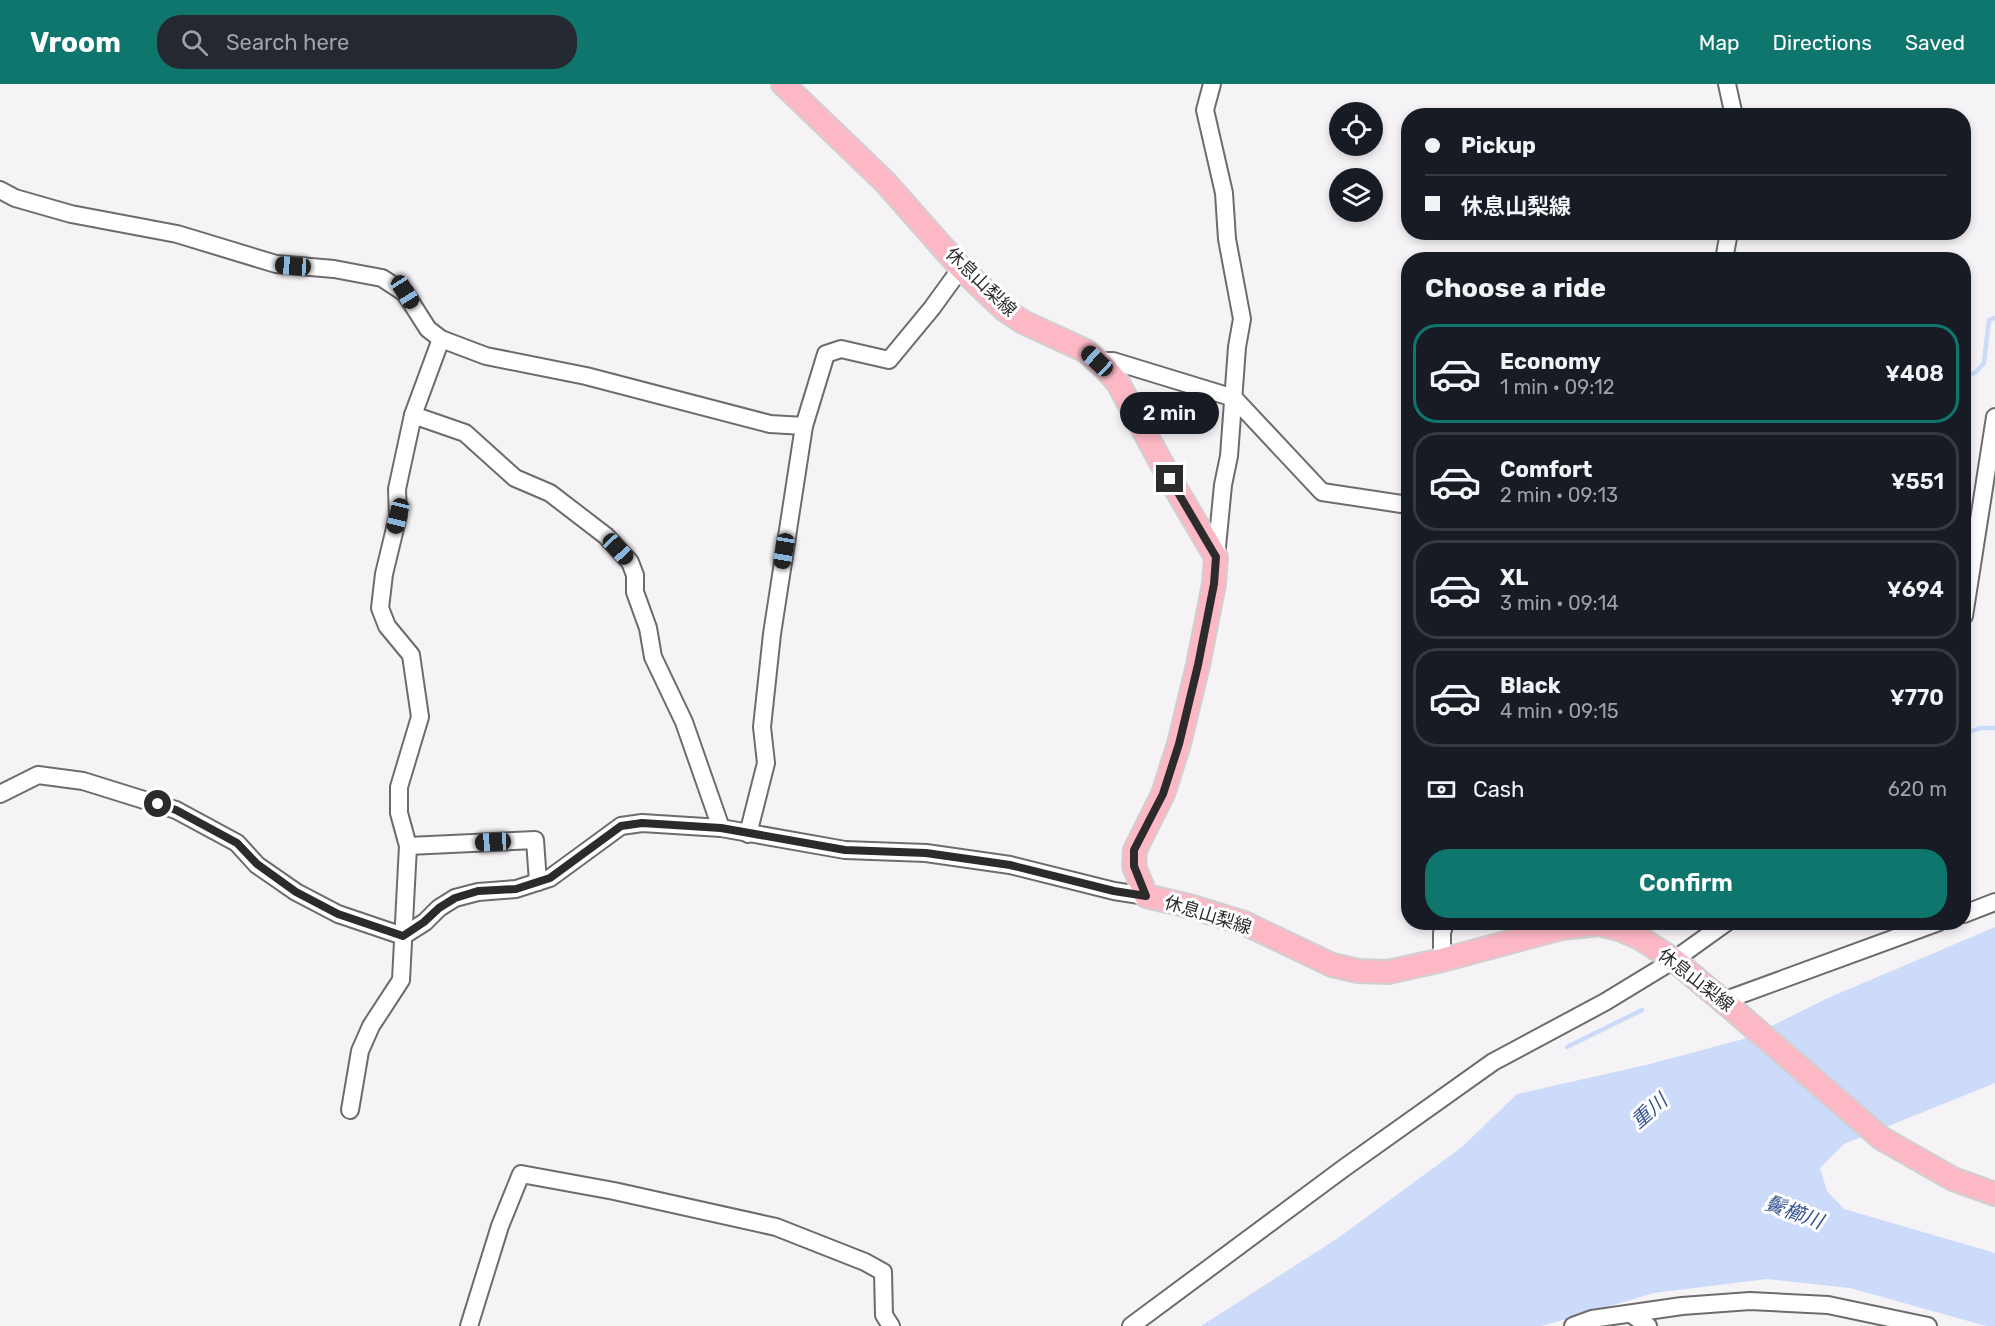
<!DOCTYPE html>
<html lang="en">
<head>
<meta charset="utf-8">
<style>
	body { margin:0; font-family:Rubik,"Noto Sans JP",sans-serif; background:#242831; color:#f1f3f6; height:100vh; display:flex; flex-direction:column; font-size:22px; white-space:nowrap }
	* { box-sizing:border-box; margin:0 }
	p { font-size:20px; color:#9ea1a6 }
	.icon { flex:none; width:33px; height:33px; fill:none; stroke:currentColor; stroke-width:2; stroke-linecap:round; stroke-linejoin:round }
	.map { position:relative; flex:1; overflow:hidden }
	.drawer { position:absolute; left:1401px; top:168px; width:570px; height:678px; display:flex; flex-direction:column; background:#171b24; border-radius:24px; box-shadow:0 3px 9px #0003 }
	.drawer>* { flex:none }
	.guide { position:absolute; left:1401px; top:24px; width:570px; height:132px; border-radius:24px; box-shadow:0 3px 9px #0003; display:grid; align-content:center; height:132px; padding:0 24px; background:#171b24 }
	.fabs { position:absolute; left:1329px; top:18px; display:grid; gap:12px }
	.fabs a { display:grid; place-items:center; width:54px; height:54px; border-radius:50%; background:#171b24; box-shadow:0 3px 9px #0003; font-size:30px }
	.end { position:absolute; width:27px; height:27px; margin:-14px; border:8px solid #2c2b2c; background:#fff; box-shadow:0 0 0 3px #fff }
	.from { border-radius:50% }
	.bubble { position:absolute; height:42px; border-radius:21px; background:#171b24; box-shadow:0 3px 9px #0003; font-size:20px; font-weight:600; line-height:42px; text-align:center }
	.car { position:absolute; width:18px; height:36px; margin:-18px -9px; border-radius:8px; box-shadow:0 0 4px 2px #0007; background:linear-gradient(#222 24%,#8ab4d8 0 40%,#222 0 76%,#8ab4d8 0 86%,#222 0) }
	.guide b { display:flex; align-items:center; gap:21px; height:57px; font-size:22px }
	.guide b+b { border-top:2px solid #363941 }
	.guide i { width:15px; height:15px; background:#f1f3f6 }
	ul { padding:0; list-style:none }
	li { display:flex; align-items:center; gap:18px; height:99px; margin:0 12px 9px; padding:0 12px; border:3px solid #363941; border-radius:24px }
	li div { flex:1 }
	li b { display:block; font-size:22px }
	li em { font-style:normal; font-weight:600 }
	li.current { border-color:#0f766e }
	li>.icon { width:54px; height:54px; stroke-width:1.5 }
	h2 { padding:0 24px; font-size:27px; line-height:72px }
	.pay { display:flex; align-items:center; gap:15px; height:66px; padding:0 24px; font-size:22px }
	.pay p { margin-inline-start:auto }
	.button { display:flex; gap:12px; margin-top:auto; padding:12px 24px }
	.button a { flex:1; height:69px; border-radius:24px; background:#0f766e; color:#fff; font-size:24px; font-weight:600; line-height:69px; text-align:center }
	header { display:flex; align-items:center; gap:36px; box-sizing:border-box; height:84px; padding:0 30px; background:#0f766e; color:#fff }
	header strong { font-size:28px }
	nav { display:flex; gap:33px; margin-inline-start:auto; font-size:21px }
	.search { width:420px; height:54px; background:#242831; display:flex; align-items:center; gap:15px; box-sizing:border-box; padding:0 21px; border-radius:24px; color:#9ea1a6; font-size:22px }
	.map>svg:first-child { display:block }
	.water { fill:#cbdbf9 }
	.lines { fill:none; stroke-linecap:round; stroke-linejoin:round }
	.stream { stroke:#cbdbf9; stroke-width:4.5 }
	.minor-casing { stroke:#6e6b6d; stroke-width:20 }
	.major-casing { stroke:#d1d0d1; stroke-width:26 }
	.minor { stroke:#fff; stroke-width:16 }
	.major { stroke:#fcb8c5; stroke-width:22 }
	.route { stroke:#2c2b2c; stroke-width:8 }
	.labels { text-anchor:middle; dominant-baseline:central; stroke-width:6; stroke-linejoin:round; paint-order:stroke }
	.street-label { font-size:18px; fill:#2c2b2c; stroke:#fff }
	.water-label { font-size:20px; font-style:italic; fill:#385491; stroke:#fff }
</style>
</head>
<body>
<header>
<strong>Vroom</strong>
<div class="search"><svg class="icon" aria-label="search" viewBox="0 0 24 24"><circle cx="10" cy="10" r="6"/><path d="M15 15l6 6"/></svg>Search here</div>
<nav><a>Map</a><a>Directions</a><a>Saved</a></nav>
</header>
<div class="map">
<svg width="1995" height="1242" viewBox="0 0 1995 1242">
	<rect width="100%" height="100%" fill="#f6f3f6"/>
	<path class="water" d="M1995 843V999L1844 1060 1820 1084 1827 1107 1844 1125 1995 1169V1242H1986L1850 1204 1767 1195 1654 1209 1542 1242H1201L1338 1154 1462 1063 1517 1010 1646 981 1747 954 1828 914Z"/>
	<g class="lines">
		<g class="stream">
			<path d="M1964 291 1975 289 1984 279 1989 236 1995 234"/>
			<path d="M1964 650 1980 644H1995"/>
			<path d="M1772 839V838"/>
			<path d="M1567 963 1642 926"/>
		</g>
		<defs>
			<g id="minor">
				<path d="M1212 0 1205 26 1224 109 1227 155 1242 235 1237 263 1229 372 1223 401 1216 473"/>
				<path d="M1727 0 1734 32"/>
				<path d="M0 106 15 114 71 130 177 150 276 180 334 185 382 194 405 209 428 245 441 255 486 272 586 292 770 340 804 342"/>
				<path d="M1724 176 1729 148"/>
				<path d="M1097 277H1113L1234 314 1322 408 1408 421"/>
				<path d="M413 331 465 349 515 394 550 409 606 452 630 478 635 491V508L648 544 653 573 684 638 721 744"/>
				<path d="M1964 532 1995 333"/>
				<path d="M0 710 38 691 83 697 176 726 237 759 257 781 296 808 338 830 403 852"/>
				<path d="M748 750 766 679 762 643 772 550 804 342 826 270 841 265 889 276 932 224 961 184"/>
				<path d="M408 762 535 756 538 798"/>
				<path d="M1964 830 1995 818"/>
				<path d="M403 852 425 838 439 824 455 814 478 808 516 805 550 794 621 742 642 739 721 744 845 766 926 769 1010 781 1114 807 1146 812"/>
				<path d="M1442 876V849L1445 838"/>
				<path d="M1723 917 1939 838"/>
				<path d="M350 1026 360 967 371 942 401 896 408 762 399 729V703L420 633 411 571 387 542 380 524 384 490 398 432 397 405 413 331 441 255"/>
				<path d="M1631 1230 1648 1242"/>
				<path d="M469 1242 500 1142 521 1090 614 1107 776 1143 865 1178 883 1188 884 1231 891 1242"/>
				<path d="M1131 1242 1344 1084 1493 978 1605 918 1674 876 1727 838"/>
				<path d="M1573 1242 1592 1235 1682 1222 1750 1217 1828 1221 1928 1242"/>
			</g>
			<path id="major" d="M783 0 885 98 961 184 1005 226 1023 238 1086 267 1105 284 1118 299 1170 395 1216 473 1214 500 1198 581 1179 660 1163 710 1135 766 1134 782 1146 812 1189 822 1244 839 1332 881 1358 887 1388 888 1442 876 1562 844 1599 840 1622 846 1640 854 1674 876 1730 923 1881 1054 1953 1095 1995 1110"/>
		</defs>
		<use href="#minor" class="minor-casing"/>
		<use href="#major" class="major-casing"/>
		<use href="#minor" class="minor"/>
		<use href="#major" class="major"/>
	</g>
	<g class="lines">
		<path class="route" d="M158 720 176 726 237 759 257 780 296 808 338 830 403 852 424 838 439 824 455 814 478 807 516 805 550 794 621 742 642 739 721 744 845 766 926 769 1010 781 1114 807 1146 812 1134 782V766L1163 710 1179 660 1198 581 1214 500 1216 473 1170 395"/>
	</g>
	<g class="labels">
		<g class="street-label">
			<text transform="translate(981 198) rotate(44)">休息山梨線</text>
			<text transform="translate(1208 831) rotate(17)">休息山梨線</text>
			<text transform="translate(1696 896) rotate(38)">休息山梨線</text>
		</g>
		<g class="water-label">
			<text transform="translate(1649 1027) rotate(-41)">重川</text>
			<text transform="translate(1794 1128) rotate(20)">鬢櫛川</text>
		</g>
	</g>
</svg>
<div class="fabs">
<a><svg class="icon" aria-label="locate" viewBox="0 0 24 24"><circle cx="12" cy="12" r="6"/><path d="M12 2v4M12 18v4M2 12h4M18 12h4"/></svg></a>
<a><svg class="icon" aria-label="layers" viewBox="0 0 24 24"><path d="M12 4l9 5-9 5-9-5zM3 14l9 5 9-5"/></svg></a>
</div>
<i class="end from" style="left:158px;top:720px"></i>
<i class="end" style="left:1170px;top:395px"></i>
<div class="bubble" style="left:1120px;top:308px;width:99px">2 min</div>
<i class="car" style="left:293px;top:182px;rotate:274deg"></i>
<i class="car" style="left:405px;top:208px;rotate:148deg"></i>
<i class="car" style="left:1097px;top:277px;rotate:313deg"></i>
<i class="car" style="left:398px;top:432px;rotate:194deg"></i>
<i class="car" style="left:618px;top:465px;rotate:137deg"></i>
<i class="car" style="left:784px;top:467px;rotate:189deg"></i>
<i class="car" style="left:493px;top:758px;rotate:267deg"></i>
<div class="guide">
<b><i class="from"></i>Pickup</b>
<b><i></i>休息山梨線</b>
</div>
<section class="drawer">
<h2>Choose a ride</h2>
<ul>
<li class="current"><svg class="icon" aria-label="car" viewBox="0 0 24 24"><path d="M5 17H2v-5l4-1 3-4h7l3 4 3 1v5h-3M9 17h6M6 11h13"/><circle cx="7" cy="17" r="2"/><circle cx="17" cy="17" r="2"/></svg><div><b>Economy</b><p>1 min · 09:12</p></div><em>¥408</em></li>
<li><svg class="icon" aria-label="car" viewBox="0 0 24 24"><path d="M5 17H2v-5l4-1 3-4h7l3 4 3 1v5h-3M9 17h6M6 11h13"/><circle cx="7" cy="17" r="2"/><circle cx="17" cy="17" r="2"/></svg><div><b>Comfort</b><p>2 min · 09:13</p></div><em>¥551</em></li>
<li><svg class="icon" aria-label="car" viewBox="0 0 24 24"><path d="M5 17H2v-5l4-1 3-4h7l3 4 3 1v5h-3M9 17h6M6 11h13"/><circle cx="7" cy="17" r="2"/><circle cx="17" cy="17" r="2"/></svg><div><b>XL</b><p>3 min · 09:14</p></div><em>¥694</em></li>
<li><svg class="icon" aria-label="car" viewBox="0 0 24 24"><path d="M5 17H2v-5l4-1 3-4h7l3 4 3 1v5h-3M9 17h6M6 11h13"/><circle cx="7" cy="17" r="2"/><circle cx="17" cy="17" r="2"/></svg><div><b>Black</b><p>4 min · 09:15</p></div><em>¥770</em></li>
</ul>
<div class="pay"><svg class="icon" aria-label="cash" viewBox="0 0 24 24"><path d="M3 7h18v10H3z"/><circle cx="12" cy="12" r="2"/></svg>Cash<p>620 m</p></div>
<div class="button"><a>Confirm</a></div>
</section>
</div>
</body>
</html>
